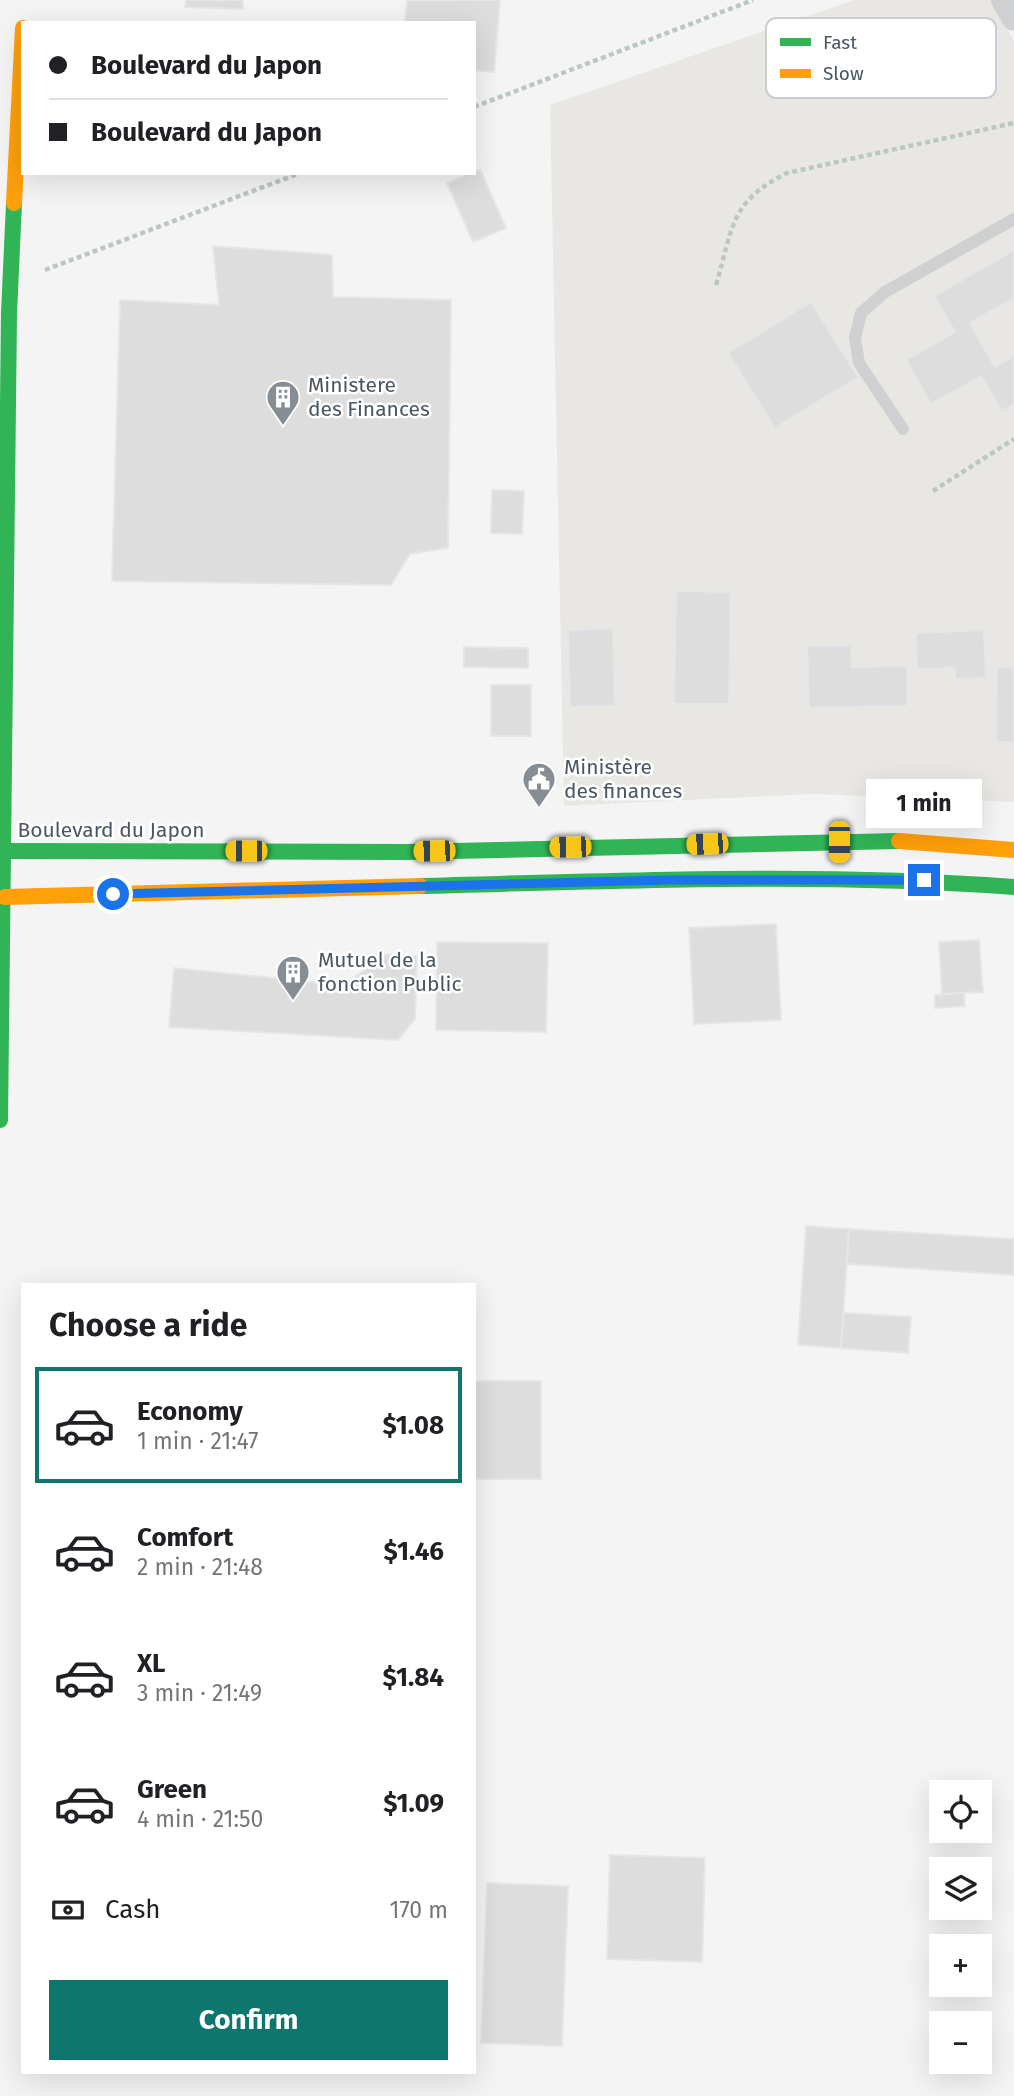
<!DOCTYPE html>
<html lang="en">
<head>
<meta charset="utf-8">
<style>
	body { margin:0; font-family:"Fira Sans",sans-serif; background:#f2f2f2; color:#202124; height:100vh; display:flex; flex-direction:column; font-size:26px; white-space:nowrap }
	* { box-sizing:border-box; margin:0 }
	p { font-size:23px; color:#757577 }
	.icon { flex:none; width:38px; height:38px; fill:none; stroke:currentColor; stroke-width:2; stroke-linecap:round; stroke-linejoin:round }
	.map { position:relative; flex:1; overflow:hidden }
	.sheet { position:absolute; left:21px; top:1283px; width:455px; height:791px; display:flex; flex-direction:column; background:#fff; border-radius:0px; box-shadow:0 7px 28px #0002 }
	.sheet>* { flex:none }
	.hud { position:absolute; left:21px; top:21px; width:455px; height:154px; border-radius:0px; box-shadow:0 7px 28px #0002; display:grid; align-content:center; height:154px; padding:0 28px; background:#fff }
	.tools { position:absolute; left:929px; top:1780px; display:grid; gap:14px }
	.tools a { display:grid; place-items:center; width:63px; height:63px; border-radius:0px; background:#fff; box-shadow:0 7px 28px #0002; font-size:35px }
	.end { position:absolute; width:32px; height:32px; margin:-16px; border:9px solid #1a73e8; background:#fff; box-shadow:0 0 0 4px #fff }
	.from { border-radius:50% }
	.bubble { position:absolute; height:49px; border-radius:0px; background:#fff; box-shadow:0 7px 28px #0002; font-size:23px; font-weight:700; line-height:49px; text-align:center }
	.car { position:absolute; width:21px; height:42px; margin:-21px -10px; border-radius:9px; box-shadow:0 0 5px 2px #0007; background:linear-gradient(#f5c518 24%,#345 0 40%,#f5c518 0 76%,#345 0 86%,#f5c518 0) }
	.hud b { display:flex; align-items:center; gap:24px; height:66px; font-size:26px }
	.hud b+b { border-top:2px solid #e0e0e0 }
	.hud i { width:18px; height:18px; background:#202124 }
	ul { padding:0; list-style:none }
	li { display:flex; align-items:center; gap:21px; height:116px; margin:0 14px 10px; padding:0 14px; border:4px solid transparent; border-radius:0px }
	li div { flex:1 }
	li b { display:block; font-size:26px }
	li em { font-style:normal; font-weight:700 }
	li.active { border-color:#0f766e }
	li>.icon { width:63px; height:63px; stroke-width:1.5 }
	h2 { padding:0 28px; font-size:32px; line-height:84px }
	.pay { display:flex; align-items:center; gap:18px; height:77px; padding:0 28px; font-size:26px }
	.pay p { margin-inline-start:auto }
	.action { display:flex; gap:14px; margin-top:auto; padding:14px 28px }
	.action a { flex:1; height:80px; border-radius:0px; background:#0f766e; color:#fff; font-size:28px; font-weight:700; line-height:80px; text-align:center }
	.map>svg:first-child { display:block }
	.commercial { fill:#e8e7e3 }
	.building { fill:#ddddde; stroke:#e5e6e7; stroke-width:2 }
	.lines { fill:none; stroke-linecap:round; stroke-linejoin:round }
	.path { stroke:#bcc7c4; stroke-width:4.5; stroke-dasharray:5 3.5; stroke-linecap:butt }
	.lane { stroke:#ced0d2; stroke-width:12 }
	.street { stroke:#ced0d2; stroke-width:24 }
	.fast { stroke:#30b455; stroke-width:16 }
	.slow { stroke:#ff9f0a; stroke-width:16 }
	.route { stroke:#1a73e8; stroke-width:9 }
	.labels { text-anchor:middle; dominant-baseline:central; stroke-width:5; stroke-linejoin:round; paint-order:stroke }
	.poi-label { font-size:21px; fill:#4a5661; stroke:#fff; text-anchor:start }
	.street-label { font-size:21px; fill:#4a5661; stroke:#fff }
	.key { fill:#fff; stroke:#c9ccd0; stroke-width:2 }
	.key-label { font-size:19px; fill:#4a5661 }
</style>
</head>
<body>
<div class="map">
<svg width="1014" height="2096" viewBox="0 0 1014 2096">
	<rect width="100%" height="100%" fill="#f4f4f4"/>
	<path class="commercial" d="M854 0H990L1014 41V802L813 794 564 806 550 105Z"/>
	<g class="building">
		<path d="M186 0H243V9L185 7Z"/>
		<path d="M407 0H500L494 72 474 70V23H405Z"/>
		<path d="M480 169 506 228 473 242 447 183Z"/>
		<path d="M213 246 332 255 333 297 451 300 448 548 410 554 391 585 112 581 120 300 219 305Z"/>
		<path d="M1014 250V298L970 323 995 367 1014 356V404L1002 411 981 376 931 404 906 360 955 332 934 296Z"/>
		<path d="M811 302 858 377 775 428 728 353Z"/>
		<path d="M492 490 524 491 522 534 491 533Z"/>
		<path d="M676 591 731 592 729 704H674Z"/>
		<path d="M613 628 615 706 570 707 568 630Z"/>
		<path d="M984 630 986 678 955 679V668L917 669 916 633Z"/>
		<path d="M851 645 852 667 907 666V706L809 708 807 646Z"/>
		<path d="M464 647 528 648V668L464 667Z"/>
		<path d="M997 667 1014 668V742H996Z"/>
		<rect x="491" y="685" width="40" height="51"/>
		<path d="M776 924 781 1020 694 1024 689 928Z"/>
		<path d="M979 940 983 992 942 994 939 942Z"/>
		<path d="M437 942 548 943 546 1032 436 1030Z"/>
		<path d="M368 954 417 956 415 1019 398 1040 169 1027 174 968 343 985 367 968Z"/>
		<path d="M964 993 965 1006 935 1008V995Z"/>
		<path d="M806 1226 849 1229 841 1348 798 1345Z"/>
		<path d="M849 1229 1014 1239V1275L847 1264Z"/>
		<path d="M844 1313 911 1317 908 1353 841 1348Z"/>
		<rect x="474" y="1381" width="67" height="98"/>
		<path d="M610 1855 705 1858 702 1962 607 1959Z"/>
		<path d="M487 1883 568 1886 562 2046 481 2043Z"/>
	</g>
	<g class="lines">
		<g class="path">
			<path d="M474 107 753 0"/>
			<path d="M45 270 300 173"/>
			<path d="M716 285C733 228 729 202 787 173L1014 123"/>
			<path d="M933 491 1014 439"/>
		</g>
		<path class="lane" d="M903 429 859 363 855 338 861 313 885 292 1014 219"/>
		<path class="street" d="M1003 0 1014 19"/>
		<g class="fast">
			<path d="M5 851 407 852 899 841"/>
			<path d="M420 886C618 881 817 872 1014 887"/>
			<path d="M0 1120 9 313 14 203"/>
		</g>
		<g class="slow">
			<path d="M14 203 23 28"/>
			<path d="M899 841 1014 850"/>
			<path d="M5 897 420 886"/>
		</g>
	</g>
	<g class="lines">
		<path class="route" d="M113 894 667 880H924"/>
	</g>
	<defs>
		<symbol id="building-pin" viewBox="-11 -11 22 30"><path d="M0 17L-7.5 6A9.5 9.5 0 1 1 7.5 6Z" fill="#868d94" stroke="#fff"/><path d="M-4-6H4V6H1V3H-1V6H-4ZM-2.5-4.3h1.7v1.8h-1.7ZM.8-4.3h1.7v1.8H.8ZM-2.5-1h1.7V.8h-1.7ZM.8-1h1.7V.8H.8Z" fill="#fff"/></symbol>
		<symbol id="civic-pin" viewBox="-11 -11 22 30"><path d="M0 17L-7.5 6A9.5 9.5 0 1 1 7.5 6Z" fill="#868d94" stroke="#fff"/><path d="M-.6-6.5H3V-4.5H.6V-3L4-1V1h2V6H-6V1h2V-1L-.6-3ZM-1.2 2.5V6h2.4V2.5Z" fill="#fff"/></symbol>
	</defs>
	<g fill-rule="evenodd">
		<use href="#building-pin" x="264" y="378" width="38" height="52"/>
		<use href="#civic-pin" x="520" y="760" width="38" height="52"/>
		<use href="#building-pin" x="274" y="953" width="38" height="52"/>
	</g>
	<g class="labels">
		<g class="poi-label">
			<text x="308" y="385">Ministere<tspan x="308" dy="24">des Finances</tspan></text>
			<text x="564" y="767">Ministère<tspan x="564" dy="24">des finances</tspan></text>
			<text x="318" y="960">Mutuel de la<tspan x="318" dy="24">fonction Public</tspan></text>
		</g>
		<g class="street-label">
			<text x="111" y="830">Boulevard du Japon</text>
		</g>
	</g>
	<rect x="766" y="18" width="230" height="80" rx="10" class="key"/>
	<rect x="780" y="38" width="31" height="8" fill="#30b455"/>
	<rect x="780" y="69" width="31" height="9" fill="#ff9f0a"/>
	<g class="key-label">
		<text x="823" y="49">Fast</text>
		<text x="823" y="80">Slow</text>
	</g>
</svg>
<div class="tools">
<a><svg class="icon" aria-label="locate" viewBox="0 0 24 24"><circle cx="12" cy="12" r="6"/><path d="M12 2v4M12 18v4M2 12h4M18 12h4"/></svg></a>
<a><svg class="icon" aria-label="layers" viewBox="0 0 24 24"><path d="M12 4l9 5-9 5-9-5zM3 14l9 5 9-5"/></svg></a>
<a>+</a>
<a>−</a>
</div>
<i class="end from" style="left:113px;top:894px"></i>
<i class="end" style="left:924px;top:880px"></i>
<div class="bubble" style="left:866px;top:779px;width:116px">1 min</div>
<i class="car" style="left:839px;top:842px;rotate:180deg"></i>
<i class="car" style="left:707px;top:844px;rotate:268deg"></i>
<i class="car" style="left:570px;top:847px;rotate:269deg"></i>
<i class="car" style="left:246px;top:851px;rotate:270deg"></i>
<i class="car" style="left:434px;top:851px;rotate:269deg"></i>
<div class="hud">
<b><i class="from"></i>Boulevard du Japon</b>
<b><i></i>Boulevard du Japon</b>
</div>
<section class="sheet">
<h2>Choose a ride</h2>
<ul>
<li class="active"><svg class="icon" aria-label="car" viewBox="0 0 24 24"><path d="M5 17H2v-5l4-1 3-4h7l3 4 3 1v5h-3M9 17h6M6 11h13"/><circle cx="7" cy="17" r="2"/><circle cx="17" cy="17" r="2"/></svg><div><b>Economy</b><p>1 min · 21:47</p></div><em>$1.08</em></li>
<li><svg class="icon" aria-label="car" viewBox="0 0 24 24"><path d="M5 17H2v-5l4-1 3-4h7l3 4 3 1v5h-3M9 17h6M6 11h13"/><circle cx="7" cy="17" r="2"/><circle cx="17" cy="17" r="2"/></svg><div><b>Comfort</b><p>2 min · 21:48</p></div><em>$1.46</em></li>
<li><svg class="icon" aria-label="car" viewBox="0 0 24 24"><path d="M5 17H2v-5l4-1 3-4h7l3 4 3 1v5h-3M9 17h6M6 11h13"/><circle cx="7" cy="17" r="2"/><circle cx="17" cy="17" r="2"/></svg><div><b>XL</b><p>3 min · 21:49</p></div><em>$1.84</em></li>
<li><svg class="icon" aria-label="car" viewBox="0 0 24 24"><path d="M5 17H2v-5l4-1 3-4h7l3 4 3 1v5h-3M9 17h6M6 11h13"/><circle cx="7" cy="17" r="2"/><circle cx="17" cy="17" r="2"/></svg><div><b>Green</b><p>4 min · 21:50</p></div><em>$1.09</em></li>
</ul>
<div class="pay"><svg class="icon" aria-label="cash" viewBox="0 0 24 24"><path d="M3 7h18v10H3z"/><circle cx="12" cy="12" r="2"/></svg>Cash<p>170 m</p></div>
<div class="action"><a>Confirm</a></div>
</section>
</div>
</body>
</html>
